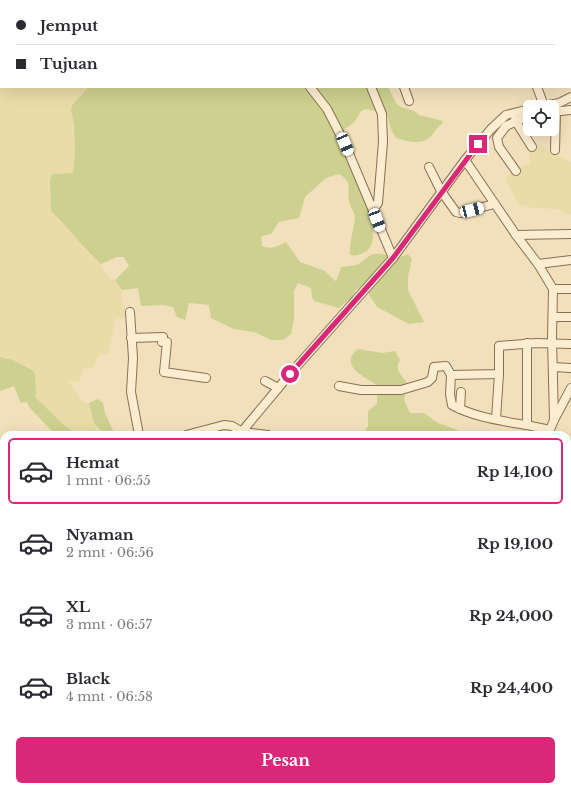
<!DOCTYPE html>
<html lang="id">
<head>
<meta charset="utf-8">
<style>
	body { margin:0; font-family:"Libre Baskerville",serif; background:#f7f7f7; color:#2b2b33; height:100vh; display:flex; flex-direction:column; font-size:15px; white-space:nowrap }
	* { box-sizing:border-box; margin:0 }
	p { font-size:13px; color:#7c7c81 }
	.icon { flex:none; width:22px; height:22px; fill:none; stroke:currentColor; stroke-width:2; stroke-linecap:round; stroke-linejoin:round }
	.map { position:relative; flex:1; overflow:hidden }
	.details { position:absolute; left:0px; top:431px; width:571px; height:360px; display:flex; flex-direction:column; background:#fff; border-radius:12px 12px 0 0; box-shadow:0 4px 16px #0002 }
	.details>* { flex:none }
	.top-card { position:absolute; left:0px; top:0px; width:571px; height:88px; box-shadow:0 4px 16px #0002; display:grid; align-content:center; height:88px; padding:0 16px; background:#fff }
	.controls { position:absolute; left:523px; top:100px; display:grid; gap:8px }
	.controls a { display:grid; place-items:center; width:36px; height:36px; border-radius:6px; background:#fff; box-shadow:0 4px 16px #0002; font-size:20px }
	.end { position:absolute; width:18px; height:18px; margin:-9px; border:5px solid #db2777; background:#fff; box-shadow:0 0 0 2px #fff }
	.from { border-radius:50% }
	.car { position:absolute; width:12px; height:24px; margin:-12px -6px; border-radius:5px; box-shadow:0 0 3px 1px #0007; background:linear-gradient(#fff 24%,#345 0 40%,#fff 0 76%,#345 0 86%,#fff 0) }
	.top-card b { display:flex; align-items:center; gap:14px; height:38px; font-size:15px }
	.top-card b+b { border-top:1px solid #e1e1e2 }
	.top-card i { width:10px; height:10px; background:#2b2b33 }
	ul { padding:7px 0 0; list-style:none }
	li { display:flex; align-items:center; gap:12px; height:66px; margin:0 8px 6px; padding:0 8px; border:2px solid transparent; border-radius:6px }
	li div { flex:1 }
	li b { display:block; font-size:15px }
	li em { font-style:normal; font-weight:700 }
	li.active { border-color:#db2777 }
	li>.icon { width:36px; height:36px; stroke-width:1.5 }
	.action { display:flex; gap:8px; margin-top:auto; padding:8px 16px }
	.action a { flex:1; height:46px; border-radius:6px; background:#db2777; color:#fff; font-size:16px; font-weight:700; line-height:46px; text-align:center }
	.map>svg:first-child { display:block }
	.farmland { fill:#e9dca9 }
	.green { fill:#ccd18f }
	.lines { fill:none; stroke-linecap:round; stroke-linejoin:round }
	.street-casing { stroke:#8b6f54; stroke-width:10 }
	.street { stroke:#fcedd0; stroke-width:8 }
	.route { stroke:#db2777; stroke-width:5 }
</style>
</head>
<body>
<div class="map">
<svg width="571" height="791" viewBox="0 0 571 791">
	<rect width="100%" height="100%" fill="#f2e0bc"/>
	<g class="farmland">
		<path d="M0 0 103 1H1V87L90 88 72 105 71 111 74 124 75 153 73 173 53 174 50 179 51 211 71 230 85 250 101 264 109 278 115 280 122 290 121 293 127 318 116 319 108 354 99 355 93 368H84L79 381 69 382 84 403H89L94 423 105 435H78L64 425 35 397 13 360 0 357Z"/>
		<path d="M539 145 571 162V215L556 209 533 208 519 205 505 178 518 168 530 163 529 153Z"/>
		<path d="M571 432V531L567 489V445Z"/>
		<path d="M571 538V674L567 672V547Z"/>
		<path d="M567 685 571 687V784L567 783Z"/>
		<path d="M151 787H220L216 791H150Z"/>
		<path d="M327 787H452V791H319L325 790Z"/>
	</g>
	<g class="green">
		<path d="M102 0H288L271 1Z"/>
		<path d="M89 87H388L396 103 401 107 414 111 419 115 443 121 442 124C436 128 434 133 430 137 421 146 406 141 396 138L391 129 387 114 366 109C358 110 359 119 353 123 348 127 342 131 336 135 346 154 391 238 365 252 359 255 357 256 350 255 349 242 354 230 355 218 355 212 351 209 350 204 345 190 355 183 339 174L326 178 305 197 299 218 279 222 271 234 262 236 261 239 262 246C271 250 278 246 286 242L300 262 325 271 335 281 337 279 341 267 357 265 372 254H382L398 258 408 254 412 259 408 276V290L424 322 409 324 377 307 369 295V291L361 286 355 291 352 297 339 308 314 301 312 298 311 288 298 283 294 291V319L291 334 283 340H271L254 332 234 329 211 318 209 305 189 303 185 320 177 317 173 307 163 305 141 306 138 288 122 290 115 280 129 266 124 257H117L101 264C83 248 69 228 51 211L50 179 53 174 73 173 75 153 74 124 71 111 72 105Z"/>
		<path d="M358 349 382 353 395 351 400 360C394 370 401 374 407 383L404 400 410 413H424L438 423 471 435H363L368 426V411L377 404V385C364 377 338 365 358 349Z"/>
		<path d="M0 357 13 360 32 370 35 374 36 394 35 397 64 425 78 435H56L30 408 27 402 21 403 14 386 0 391Z"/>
		<path d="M98 399 103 403 105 413 115 435H105L94 423 89 403Z"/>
		<path d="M4 674V753L0 764V676Z"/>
	</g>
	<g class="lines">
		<defs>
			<g id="street">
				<path d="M222 0V1"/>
				<path d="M334 0V1"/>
				<path d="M570 38H571"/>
				<path d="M310 87 327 109 345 144 393 258"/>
				<path d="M371 87 382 114 383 142 378 203 373 210"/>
				<path d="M404 87 409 101"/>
				<path d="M537 87 544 106"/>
				<path d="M539 107 559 103 571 97"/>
				<path d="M552 112 571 110"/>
				<path d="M515 120 532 147"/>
				<path d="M555 150 556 112"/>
				<path d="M465 160 516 235 571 234"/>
				<path d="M429 167 441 191 456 212 460 213 494 204"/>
				<path d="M516 171 499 147 497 138 506 126 530 115"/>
				<path d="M516 235 538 264 553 289 552 338 554 420"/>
				<path d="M538 264 571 260"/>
				<path d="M553 289H571"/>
				<path d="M130 312 133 358 131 392 139 435"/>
				<path d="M554 317H571"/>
				<path d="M131 338 163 337 162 342H167L164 372 206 378"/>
				<path d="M527 343V425"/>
				<path d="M553 367 571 368"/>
				<path d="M265 381 278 388"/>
				<path d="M339 386 361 390H401L428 382 432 378 434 367 446 366 451 375"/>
				<path d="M460 409 461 392"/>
				<path d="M496 419 499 374"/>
				<path d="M550 430C518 422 481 421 452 405L450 394 451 375 499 374V346L536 343 571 344"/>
				<path d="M186 435 224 425 232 426 242 432 268 435"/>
				<path d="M239 435 290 374 393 258 465 160 491 129 506 115 530 109"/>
				<path d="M548 435 554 420 571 388"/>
				<path d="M567 682 571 684"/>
				<path d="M262 787 265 791"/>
				<path d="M281 788 316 789 318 787"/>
				<path d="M38 791 39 787"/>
				<path d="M237 791 240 787"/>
			</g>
		</defs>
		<use href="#street" class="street-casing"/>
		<use href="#street" class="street"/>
	</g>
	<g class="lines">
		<path class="route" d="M290 374 393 258 478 144"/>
	</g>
</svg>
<div class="controls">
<a><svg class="icon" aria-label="locate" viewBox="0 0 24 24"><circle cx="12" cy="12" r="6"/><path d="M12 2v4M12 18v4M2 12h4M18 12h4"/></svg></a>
</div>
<i class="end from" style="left:290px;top:374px"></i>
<i class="end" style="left:478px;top:144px"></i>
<i class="car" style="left:345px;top:144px;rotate:157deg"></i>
<i class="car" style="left:472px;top:210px;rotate:76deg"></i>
<i class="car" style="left:377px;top:220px;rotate:159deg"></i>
<div class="top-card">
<b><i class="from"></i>Jemput</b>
<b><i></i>Tujuan</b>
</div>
<section class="details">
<ul>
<li class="active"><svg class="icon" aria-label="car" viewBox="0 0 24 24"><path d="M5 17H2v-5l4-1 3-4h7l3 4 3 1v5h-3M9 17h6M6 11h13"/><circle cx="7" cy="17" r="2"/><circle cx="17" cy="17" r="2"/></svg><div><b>Hemat</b><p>1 mnt · 06:55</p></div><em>Rp 14,100</em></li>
<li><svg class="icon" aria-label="car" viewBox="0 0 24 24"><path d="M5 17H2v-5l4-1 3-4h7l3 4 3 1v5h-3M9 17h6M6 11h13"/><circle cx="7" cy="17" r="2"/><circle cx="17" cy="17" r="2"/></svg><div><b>Nyaman</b><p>2 mnt · 06:56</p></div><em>Rp 19,100</em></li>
<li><svg class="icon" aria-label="car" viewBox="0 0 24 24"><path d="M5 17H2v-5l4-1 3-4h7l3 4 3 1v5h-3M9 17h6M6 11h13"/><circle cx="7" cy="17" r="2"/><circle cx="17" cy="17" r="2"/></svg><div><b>XL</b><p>3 mnt · 06:57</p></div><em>Rp 24,000</em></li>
<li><svg class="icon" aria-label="car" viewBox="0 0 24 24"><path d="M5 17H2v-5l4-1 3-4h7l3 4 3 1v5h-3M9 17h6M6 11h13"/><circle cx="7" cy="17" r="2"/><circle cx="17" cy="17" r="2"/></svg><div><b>Black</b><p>4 mnt · 06:58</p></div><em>Rp 24,400</em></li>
</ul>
<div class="action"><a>Pesan</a></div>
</section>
</div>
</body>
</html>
